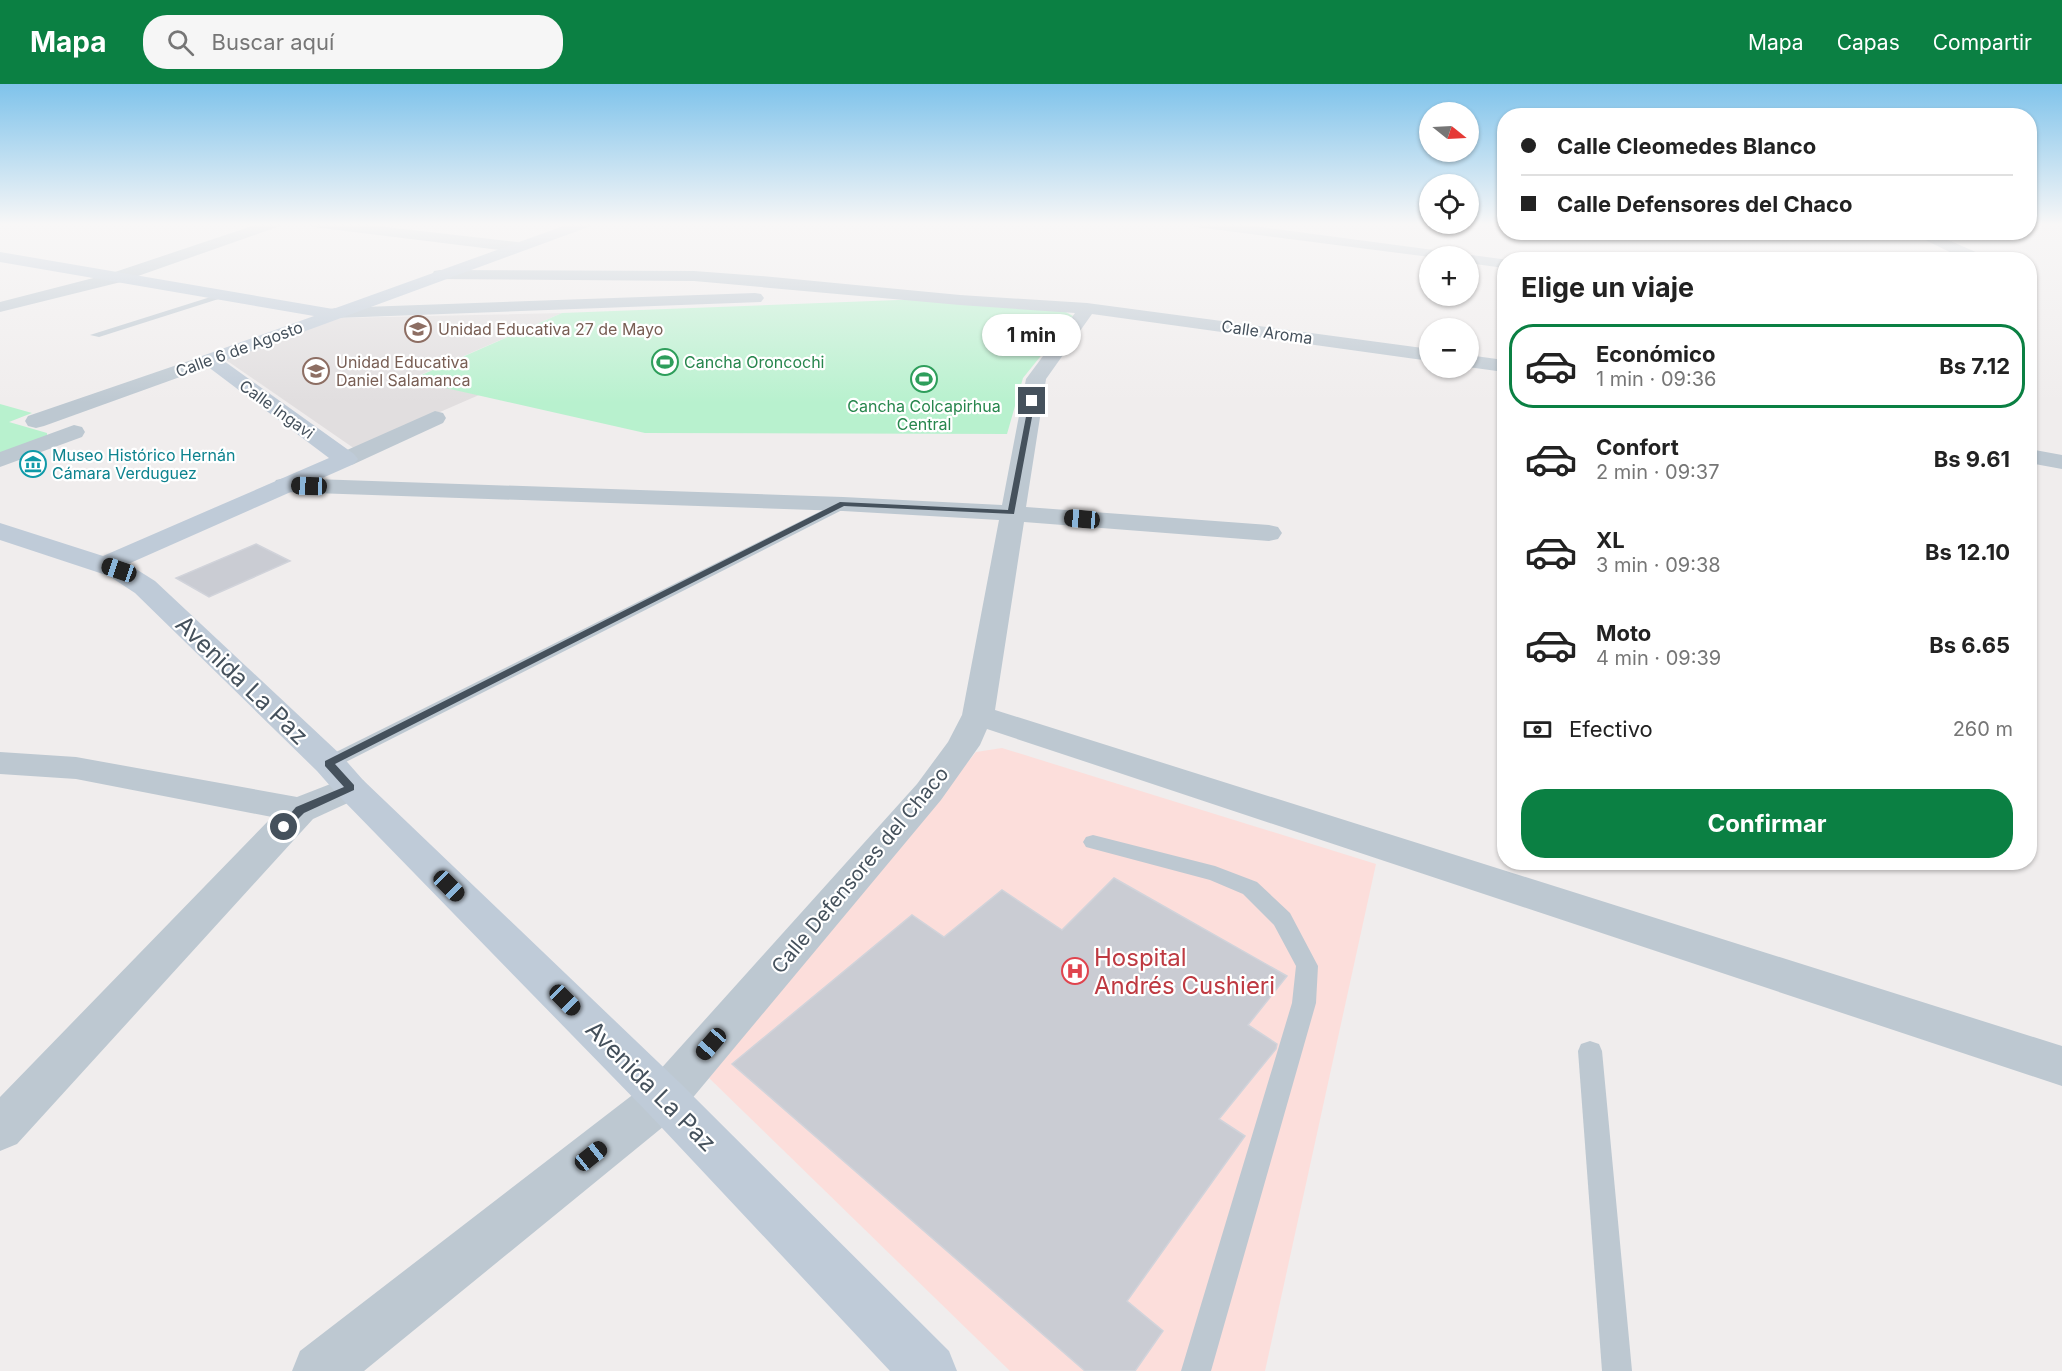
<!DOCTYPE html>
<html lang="es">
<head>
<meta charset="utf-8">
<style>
	body { margin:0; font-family:Inter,sans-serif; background:#f6f6f6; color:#222; height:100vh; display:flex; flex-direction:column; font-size:22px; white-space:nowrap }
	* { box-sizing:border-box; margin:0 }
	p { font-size:20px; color:#767676 }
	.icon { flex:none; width:33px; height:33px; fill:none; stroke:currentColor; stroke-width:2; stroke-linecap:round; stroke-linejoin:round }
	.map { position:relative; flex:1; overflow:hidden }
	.drawer { position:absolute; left:1497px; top:168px; width:540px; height:618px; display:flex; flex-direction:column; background:#fff; border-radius:24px; box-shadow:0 2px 4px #0004 }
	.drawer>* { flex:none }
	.banner { position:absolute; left:1497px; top:24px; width:540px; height:132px; border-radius:24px; box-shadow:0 2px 4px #0004; display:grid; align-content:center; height:132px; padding:0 24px; background:#fff }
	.needle { width:39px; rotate:108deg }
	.fabs { position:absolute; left:1419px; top:18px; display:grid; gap:12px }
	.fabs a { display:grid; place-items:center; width:60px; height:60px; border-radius:50%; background:#fff; box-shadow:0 2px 4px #0004; font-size:30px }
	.end { position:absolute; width:27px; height:27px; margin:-14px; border:8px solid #45515c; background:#fff; box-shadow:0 0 0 3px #fff }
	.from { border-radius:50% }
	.bubble { position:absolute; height:42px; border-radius:21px; background:#fff; box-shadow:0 2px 4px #0004; font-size:20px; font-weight:700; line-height:42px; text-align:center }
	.car { position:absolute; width:18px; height:36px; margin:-18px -9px; border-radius:8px; box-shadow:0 0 4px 2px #0007; background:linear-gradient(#222 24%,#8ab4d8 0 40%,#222 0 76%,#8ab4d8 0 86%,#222 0) }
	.banner b { display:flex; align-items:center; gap:21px; height:57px; font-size:22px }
	.banner b+b { border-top:2px solid #e0e0e0 }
	.banner i { width:15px; height:15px; background:#222 }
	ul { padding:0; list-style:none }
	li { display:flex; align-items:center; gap:18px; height:84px; margin:0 12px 9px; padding:0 12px; border:3px solid transparent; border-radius:24px }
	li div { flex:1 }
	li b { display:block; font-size:22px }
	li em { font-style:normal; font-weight:700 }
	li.active { border-color:#0b8043 }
	li>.icon { width:54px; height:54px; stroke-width:1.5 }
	h2 { padding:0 24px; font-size:27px; line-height:72px }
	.pay { display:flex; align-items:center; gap:15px; height:66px; padding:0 24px; font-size:22px }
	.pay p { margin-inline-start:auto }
	.button { display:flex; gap:12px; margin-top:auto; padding:12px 24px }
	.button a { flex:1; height:69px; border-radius:24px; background:#0b8043; color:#fff; font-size:24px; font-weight:700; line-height:69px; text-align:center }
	header { display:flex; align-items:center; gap:36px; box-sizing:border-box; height:84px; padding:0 30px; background:#0b8043; color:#fff }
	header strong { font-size:28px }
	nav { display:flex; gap:33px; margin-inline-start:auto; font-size:21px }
	.search { width:420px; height:54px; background:#f6f6f6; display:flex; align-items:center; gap:15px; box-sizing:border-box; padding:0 21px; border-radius:24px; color:#767676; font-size:22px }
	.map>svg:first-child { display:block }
	.education { fill:#e1dedf }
	.medical { fill:#fcdedb }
	.green { fill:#b8f1ce }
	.building { fill:#caccd3; stroke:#d1d3da; stroke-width:1.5 }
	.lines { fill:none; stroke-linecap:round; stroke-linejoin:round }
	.lane { fill:#bdc8d1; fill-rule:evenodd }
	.street { fill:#bdc8d1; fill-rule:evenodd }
	.secondary { fill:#bfcbd8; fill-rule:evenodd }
	.route { fill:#45515c }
	.labels { text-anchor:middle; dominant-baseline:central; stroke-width:4.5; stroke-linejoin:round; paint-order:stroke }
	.far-education-label { font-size:16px; fill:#785e54; stroke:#fff; text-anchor:start }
	.far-street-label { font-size:16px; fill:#45515c; stroke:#fff }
	.far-leisure-label { font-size:16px; fill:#27864d; stroke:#fff; text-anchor:start }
	.far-culture-label { font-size:16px; fill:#0d838f; stroke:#fff; text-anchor:start }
	.street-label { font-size:20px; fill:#45515c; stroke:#fff }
	.near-street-label { font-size:24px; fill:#45515c; stroke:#fff }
	.near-health-label { font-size:24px; fill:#be3a42; stroke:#fff; text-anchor:start }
</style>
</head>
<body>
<header>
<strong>Mapa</strong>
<div class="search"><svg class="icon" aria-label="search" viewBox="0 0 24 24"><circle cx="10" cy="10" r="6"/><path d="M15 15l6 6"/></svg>Buscar aquí</div>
<nav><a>Mapa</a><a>Capas</a><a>Compartir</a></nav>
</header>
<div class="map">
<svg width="2062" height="1287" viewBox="0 0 2062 1287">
	<rect width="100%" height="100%" fill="#f0eded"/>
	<path class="education" d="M562 229 411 295 479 311 355 365 226 276 338 234Z"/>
	<path class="medical" d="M1002 664 1376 780 1265 1287H1010L709 994 976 668Z"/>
	<g class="green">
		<path d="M924 215 1064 227 1073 232 1023 294 1007 350 645 349 410 296 562 229Z"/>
		<path d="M0 320 32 329 9 338 47 349V353L0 371Z"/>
	</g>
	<g class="building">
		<path d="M256 460 290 477 209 513 176 494Z"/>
		<path d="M1114 794 1287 892 1248 941 1277 960 1276 965 1219 1035 1245 1052 1127 1217 1163 1247 1135 1287H1085L732 980 912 831 944 853 1002 806 1062 846Z"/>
	</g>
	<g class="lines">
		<g class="lane">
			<path d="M220 210 228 212 99 253 90 251Z"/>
			<path d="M843 416 848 417 850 420 848 423 336 683H322L320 679 322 675Z"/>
			<path d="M1093 751 1215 782 1257 798 1290 829 1318 882 1316 919 1211 1287H1181L1292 919 1296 882 1274 841 1243 810 1210 796 1086 763 1083 758 1086 753Z"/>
			<path d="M1590 957 1599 960 1602 967 1632 1287H1602L1578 967 1581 960Z"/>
		</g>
		<g class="street">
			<path d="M261 139H282L280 142 121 198 0 228V218L109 190Z"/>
			<path d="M306 139H351L517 158 525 163 517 168 313 143Z"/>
			<path d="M1189 139H1231L1509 176H1504V184L1468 179V172L1430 173 1196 143Z"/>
			<path d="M1909 148H1930L1978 169 1983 176H1966Z"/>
			<path d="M440 186 694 187 761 192 960 211 1087 219 1430 265V277L1092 230 1046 295 1026 423 1269 441 1278 443 1282 449 1278 455 1269 457 1024 438 995 626 2062 962V1002L987 645 980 661 941 716 680 1029 364 1287H292L300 1267 648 999 917 700 948 658 962 631 999 436 843 427 285 408 276 406 273 401 276 396 285 394 843 413 1002 421 1026 295 1075 229 960 221 694 197 434 195 432 191 434 187Z"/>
			<path d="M755 209 761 210 764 214 761 218 336 234 330 233 327 229 330 225 336 224Z"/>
			<path d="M209 270 216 272 219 276 216 280 44 342 36 344 28 342 25 337 28 332Z"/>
			<path d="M1468 271 1504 276V288L1468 283Z"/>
			<path d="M435 327 443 329 446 334 443 339 354 380 346 382 338 380 334 375 338 370Z"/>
			<path d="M74 341 82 343 85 348 82 353 0 383V368Z"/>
			<path d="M2030 365 2062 371V385L2030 379Z"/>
			<path d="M0 668 76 673 297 713 351 692 363 696 369 704 363 712 313 735 17 1060 0 1067V1013L272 733 76 695 0 690Z"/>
		</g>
		<path class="secondary" d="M572 139H593L591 142 224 277 354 370 358 375 354 380 128 480 155 497 341 671 363 696 680 999 949 1267 957 1287H890L648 1029 339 712 317 687 135 509 109 492 0 456V439L103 472 329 374 199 276 202 272 314 232 0 178V168L333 225Z"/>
	</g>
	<linearGradient id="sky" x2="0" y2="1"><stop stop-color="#7fc3eb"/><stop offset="0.44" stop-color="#f8f7f7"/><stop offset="1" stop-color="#f8f7f7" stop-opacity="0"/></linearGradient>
	<rect width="2062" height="319" fill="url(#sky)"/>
	<path class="route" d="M1032 315 1035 317 1014 430 844 422 335 680 354 701V706L304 729 288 745H280L279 743 296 723 344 703 325 682V677L840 418 1008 426 1029 317Z"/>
	<defs>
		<symbol id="school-ring" viewBox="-11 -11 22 22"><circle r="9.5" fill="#fff" stroke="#8d6e63" stroke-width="1.5"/><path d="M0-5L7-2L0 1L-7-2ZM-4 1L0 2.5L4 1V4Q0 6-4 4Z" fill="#8d6e63"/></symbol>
		<symbol id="stadium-ring" viewBox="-11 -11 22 22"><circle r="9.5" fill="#fff" stroke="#2e9e5b" stroke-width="1.5"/><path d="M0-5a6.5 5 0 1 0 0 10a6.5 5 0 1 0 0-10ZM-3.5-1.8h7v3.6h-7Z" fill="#2e9e5b"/></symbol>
		<symbol id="museum-ring" viewBox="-11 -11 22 22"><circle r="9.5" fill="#fff" stroke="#0f9aa8" stroke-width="1.5"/><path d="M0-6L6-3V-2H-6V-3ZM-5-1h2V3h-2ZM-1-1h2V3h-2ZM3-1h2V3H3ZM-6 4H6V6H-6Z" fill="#0f9aa8"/></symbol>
		<symbol id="hospital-ring" viewBox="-11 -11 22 22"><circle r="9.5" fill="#fff" stroke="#e0444e" stroke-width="1.5"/><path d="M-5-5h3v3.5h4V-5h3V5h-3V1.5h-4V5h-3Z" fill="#e0444e"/></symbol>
	</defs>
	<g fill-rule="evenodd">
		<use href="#school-ring" x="403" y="230" width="30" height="30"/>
		<use href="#stadium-ring" x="650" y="263" width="30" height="30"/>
		<use href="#school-ring" x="301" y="272" width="30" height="30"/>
		<use href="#stadium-ring" x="909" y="280" width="30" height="30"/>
		<use href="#museum-ring" x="18" y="365" width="30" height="30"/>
		<use href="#hospital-ring" x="1060" y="872" width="30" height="30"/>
	</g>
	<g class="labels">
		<g class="far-education-label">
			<text x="438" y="245">Unidad Educativa 27 de Mayo</text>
			<text x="336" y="278">Unidad Educativa<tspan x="336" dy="18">Daniel Salamanca</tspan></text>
		</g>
		<g class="far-street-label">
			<text transform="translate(1267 248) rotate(8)">Calle Aroma</text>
			<text transform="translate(239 265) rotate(-20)">Calle 6 de Agosto</text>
			<text transform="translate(277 325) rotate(36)">Calle Ingavi</text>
		</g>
		<g class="far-leisure-label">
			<text x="684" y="278">Cancha Oroncochi</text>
			<text x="924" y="322" text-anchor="middle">Cancha Colcapirhua<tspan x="924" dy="18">Central</tspan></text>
		</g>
		<g class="far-culture-label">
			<text x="52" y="371">Museo Histórico Hernán<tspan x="52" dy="18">Cámara Verduguez</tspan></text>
		</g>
		<g class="street-label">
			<text transform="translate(860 786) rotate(-50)">Calle Defensores del Chaco</text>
		</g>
		<g class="near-street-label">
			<text transform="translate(242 596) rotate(44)">Avenida La Paz</text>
			<text transform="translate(651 1002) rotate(45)">Avenida La Paz</text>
		</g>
		<g class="near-health-label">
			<text x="1094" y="873">Hospital<tspan x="1094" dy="28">Andrés Cushieri</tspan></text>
		</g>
	</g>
</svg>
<div class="fabs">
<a><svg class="needle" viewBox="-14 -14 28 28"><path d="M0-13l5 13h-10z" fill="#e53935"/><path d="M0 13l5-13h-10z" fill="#767676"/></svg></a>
<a><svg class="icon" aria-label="locate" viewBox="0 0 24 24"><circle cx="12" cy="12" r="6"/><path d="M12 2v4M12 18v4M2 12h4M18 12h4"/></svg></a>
<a>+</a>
<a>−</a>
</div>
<i class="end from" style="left:284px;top:743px"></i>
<i class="end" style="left:1032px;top:317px"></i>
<div class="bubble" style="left:982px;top:230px;width:99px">1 min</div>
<i class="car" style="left:309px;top:402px;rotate:272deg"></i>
<i class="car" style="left:1082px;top:435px;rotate:275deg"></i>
<i class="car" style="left:119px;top:486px;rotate:289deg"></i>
<i class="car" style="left:449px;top:802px;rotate:135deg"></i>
<i class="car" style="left:565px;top:916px;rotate:135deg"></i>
<i class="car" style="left:711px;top:960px;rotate:221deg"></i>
<i class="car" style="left:591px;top:1072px;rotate:51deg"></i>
<div class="banner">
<b><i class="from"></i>Calle Cleomedes Blanco</b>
<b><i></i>Calle Defensores del Chaco</b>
</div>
<section class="drawer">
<h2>Elige un viaje</h2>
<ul>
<li class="active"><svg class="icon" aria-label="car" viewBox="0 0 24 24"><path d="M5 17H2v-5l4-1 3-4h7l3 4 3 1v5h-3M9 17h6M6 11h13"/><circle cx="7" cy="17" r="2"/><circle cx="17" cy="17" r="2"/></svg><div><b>Económico</b><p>1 min · 09:36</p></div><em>Bs 7.12</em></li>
<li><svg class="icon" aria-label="car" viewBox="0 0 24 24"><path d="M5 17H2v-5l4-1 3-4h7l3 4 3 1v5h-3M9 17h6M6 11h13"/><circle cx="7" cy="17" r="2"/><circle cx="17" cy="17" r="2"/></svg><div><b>Confort</b><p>2 min · 09:37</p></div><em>Bs 9.61</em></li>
<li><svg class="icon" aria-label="car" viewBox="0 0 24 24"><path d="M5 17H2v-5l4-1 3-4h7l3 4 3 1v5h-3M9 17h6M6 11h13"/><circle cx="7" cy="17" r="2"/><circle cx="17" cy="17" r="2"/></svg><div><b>XL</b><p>3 min · 09:38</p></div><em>Bs 12.10</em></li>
<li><svg class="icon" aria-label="car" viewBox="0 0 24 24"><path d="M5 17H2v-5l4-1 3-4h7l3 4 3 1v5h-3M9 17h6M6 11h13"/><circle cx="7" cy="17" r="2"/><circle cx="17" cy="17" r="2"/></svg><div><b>Moto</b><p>4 min · 09:39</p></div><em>Bs 6.65</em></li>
</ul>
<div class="pay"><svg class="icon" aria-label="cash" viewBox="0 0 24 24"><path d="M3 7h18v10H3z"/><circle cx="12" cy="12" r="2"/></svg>Efectivo<p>260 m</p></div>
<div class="button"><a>Confirmar</a></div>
</section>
</div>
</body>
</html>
